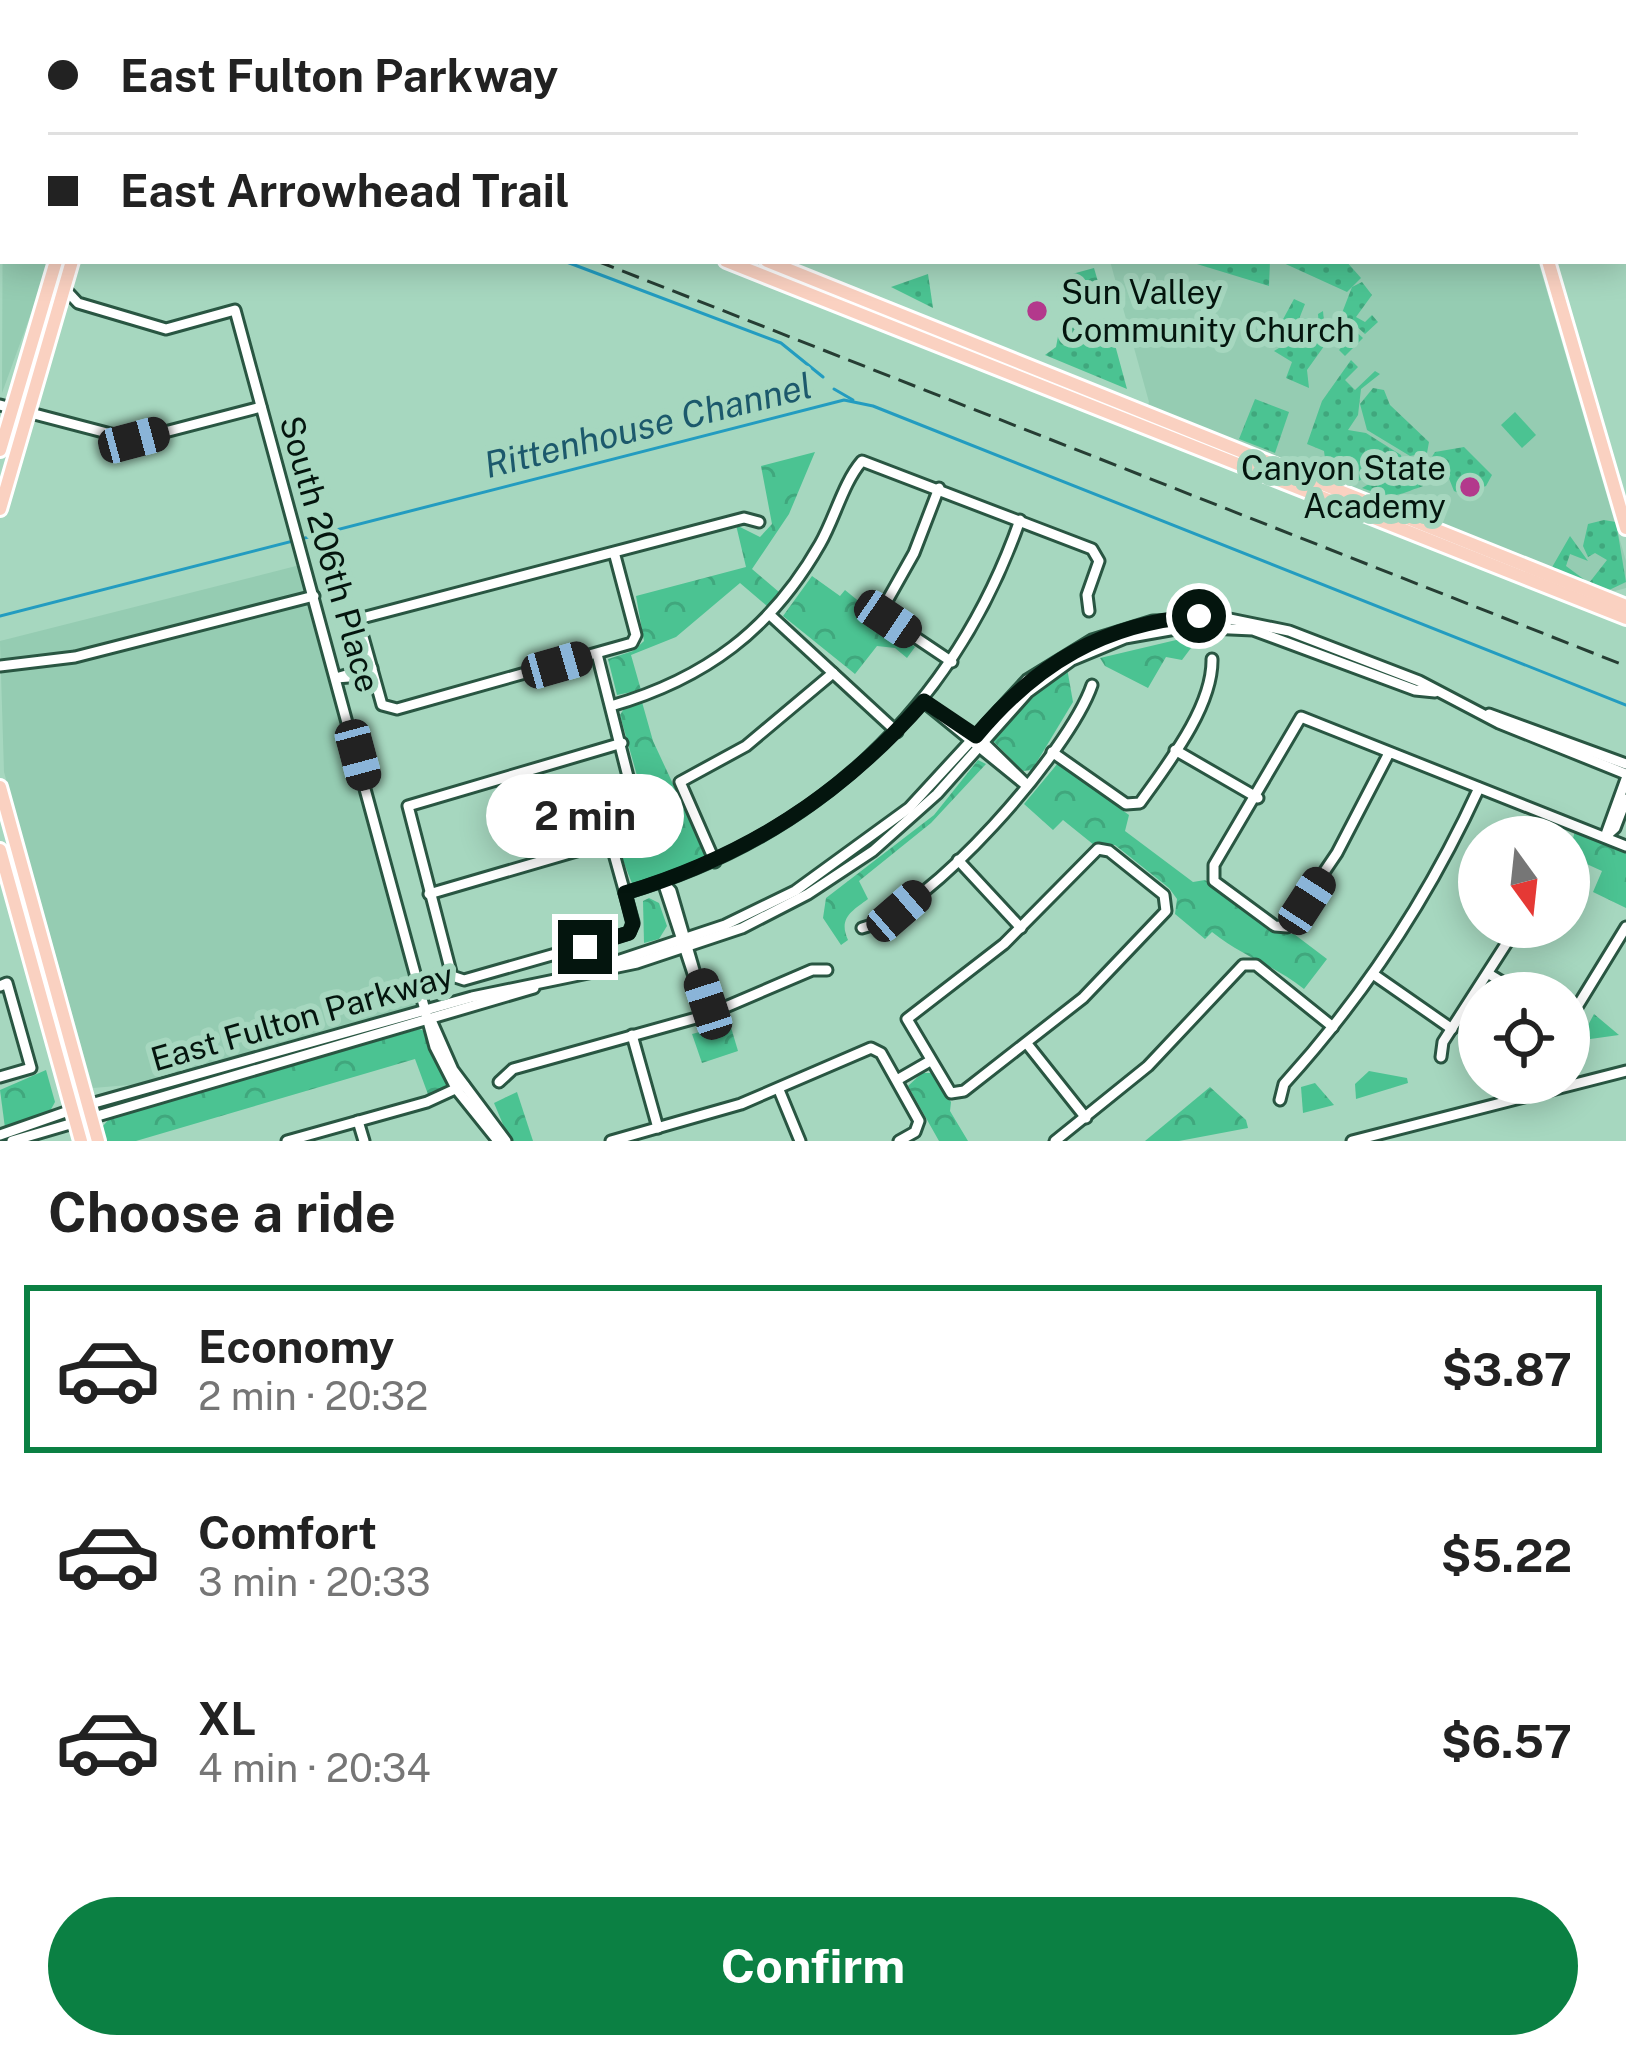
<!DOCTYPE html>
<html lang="en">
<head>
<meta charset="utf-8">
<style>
	body { margin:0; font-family:"Public Sans",sans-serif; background:#f6f6f6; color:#222; height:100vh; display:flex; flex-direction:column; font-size:45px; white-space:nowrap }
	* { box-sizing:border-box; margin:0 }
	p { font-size:39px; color:#767676 }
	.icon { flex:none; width:66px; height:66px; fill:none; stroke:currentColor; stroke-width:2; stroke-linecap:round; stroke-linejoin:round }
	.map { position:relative; height:1141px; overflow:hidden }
	.sheet { display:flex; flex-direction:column; background:#fff; flex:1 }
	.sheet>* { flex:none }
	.top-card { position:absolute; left:0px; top:0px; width:1626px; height:264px; box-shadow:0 6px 30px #0003; display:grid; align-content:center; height:264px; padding:0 48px; background:#fff }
	.needle { width:78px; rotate:165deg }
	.fabs { position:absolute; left:1458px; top:816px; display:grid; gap:24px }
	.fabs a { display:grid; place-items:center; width:132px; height:132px; border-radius:50%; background:#fff; box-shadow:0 6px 30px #0003; font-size:60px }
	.end { position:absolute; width:54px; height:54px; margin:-27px; border:15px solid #04150e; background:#fff; box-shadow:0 0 0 6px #fff }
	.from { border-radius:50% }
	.bubble { position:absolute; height:84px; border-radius:42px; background:#fff; box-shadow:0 6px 30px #0003; font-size:39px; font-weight:700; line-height:84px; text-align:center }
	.car { position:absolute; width:36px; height:72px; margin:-36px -18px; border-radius:15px; box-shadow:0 0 9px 3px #0007; background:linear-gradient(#222 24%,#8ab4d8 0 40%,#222 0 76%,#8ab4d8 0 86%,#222 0) }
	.top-card b { display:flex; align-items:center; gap:42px; height:114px; font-size:45px }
	.top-card b+b { border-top:3px solid #e0e0e0 }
	.top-card i { width:30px; height:30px; background:#222 }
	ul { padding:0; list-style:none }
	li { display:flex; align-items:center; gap:36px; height:168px; margin:0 24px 18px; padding:0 24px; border:6px solid transparent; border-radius:0px }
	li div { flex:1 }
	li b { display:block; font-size:45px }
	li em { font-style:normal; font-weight:700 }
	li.selected { border-color:#0b8043 }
	li>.icon { width:108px; height:108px; stroke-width:1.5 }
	h2 { padding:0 48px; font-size:54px; line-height:144px }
	.cta { display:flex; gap:24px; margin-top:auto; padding:24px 48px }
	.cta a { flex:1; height:138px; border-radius:72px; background:#0b8043; color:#fff; font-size:48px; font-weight:700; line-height:138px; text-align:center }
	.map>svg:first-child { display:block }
	.built { fill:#95ccb2 }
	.grass { fill:url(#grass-dots) }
	.park { fill:url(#park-crowns) }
	.pitch { fill:#4bc392 }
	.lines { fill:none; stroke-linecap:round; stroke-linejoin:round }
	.stream { stroke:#239cc0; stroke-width:3 }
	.minor-casing { stroke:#295642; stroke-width:15 }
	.major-casing { stroke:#fff; stroke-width:18 }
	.minor { stroke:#fff; stroke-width:9 }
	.major { stroke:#fad1c1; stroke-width:12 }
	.rail { stroke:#263d33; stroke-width:3; stroke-dasharray:18 9; stroke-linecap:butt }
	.route { stroke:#04150e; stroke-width:15 }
	.poi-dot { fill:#b3398c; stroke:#a6d7bf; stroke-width:4.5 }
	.labels { text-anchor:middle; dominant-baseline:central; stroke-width:12; stroke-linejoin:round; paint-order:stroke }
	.poi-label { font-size:33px; fill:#04150e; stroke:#a6d7bf; text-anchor:start }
	.street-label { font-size:33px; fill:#04150e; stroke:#a6d7bf }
	.water-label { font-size:36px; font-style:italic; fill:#1c596c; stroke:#a6d7bf }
</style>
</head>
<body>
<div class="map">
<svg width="1626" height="1141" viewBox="0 0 1626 1141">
	<defs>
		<pattern id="grass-dots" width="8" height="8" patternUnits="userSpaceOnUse" patternTransform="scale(3)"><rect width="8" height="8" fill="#4bc392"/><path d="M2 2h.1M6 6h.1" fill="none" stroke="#40a77d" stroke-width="1.8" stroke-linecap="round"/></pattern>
		<pattern id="park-crowns" width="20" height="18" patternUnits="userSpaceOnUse" patternTransform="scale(3)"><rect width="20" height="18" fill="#4bc392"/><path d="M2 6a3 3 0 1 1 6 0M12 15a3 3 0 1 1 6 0" fill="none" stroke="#40a77d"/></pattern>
	</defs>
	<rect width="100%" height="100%" fill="#a6d7bf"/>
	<g class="built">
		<path d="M171 0H623L624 3H178Z"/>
		<path d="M809 0H1140L1141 3H810Z"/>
		<path d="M3 142V261H50L2 393Z"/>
		<path d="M1110 261H1538L1626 561V588L1608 593 1145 413 1149 402Z"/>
		<path d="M300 565 420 1001 415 1007 140 1084 93 1088 4 772 0 641Z"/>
	</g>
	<g class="grass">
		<path d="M1187 261H1270L1269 286Z"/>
		<path d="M1279 261H1346L1361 278 1347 292Z"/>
		<path d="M928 274 933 308 891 287Z"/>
		<path d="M1362 282 1372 295 1356 317 1365 322 1372 315 1378 322 1365 334 1342 313 1352 287Z"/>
		<path d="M1294 299 1305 304 1299 319 1311 318 1317 332 1309 335 1311 342 1320 341 1318 314 1323 311 1324 322 1341 318 1363 338 1345 356 1339 350 1350 338 1344 331 1327 342 1307 370 1309 388 1286 378 1292 362 1274 351 1287 343 1281 323Z"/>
		<path d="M1108 319 1127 389 1045 355 1056 347 1059 331Z"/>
		<path d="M1351 360 1358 367 1345 380 1355 390 1375 371 1380 374 1361 389 1358 415 1348 430 1366 433 1401 455 1404 472 1390 473 1396 470 1390 457 1370 465 1373 475 1351 484 1327 474 1324 451 1307 444 1322 401Z"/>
		<path d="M1373 388 1384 390 1390 405 1429 442 1427 453 1410 456 1367 430 1360 404Z"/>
		<path d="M1255 399 1289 412 1275 453 1239 439Z"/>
		<path d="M1464 447 1492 475 1486 486 1463 495 1454 491 1448 476 1432 483 1426 466 1435 452Z"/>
		<path d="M1419 463 1430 484C1398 493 1399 502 1362 488L1386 474H1406Z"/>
		<path d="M1604 520 1616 522 1626 582 1607 591 1551 569 1570 536 1588 561 1570 554 1566 566 1589 583 1607 560 1595 553 1588 557 1583 546 1588 524Z"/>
	</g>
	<g class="park">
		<path d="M1094 268 1103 299 1080 305 1072 274Z"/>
		<path d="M815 452 789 514 752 569 779 592 767 606 740 583 676 637 631 655 641 690 617 695 608 659 633 651 644 641 636 596 746 567 736 525 760 537 772 524 761 466Z"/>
		<path d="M812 576 840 596 845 590 915 647 907 658 895 648 877 646 855 674 783 616Z"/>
		<path d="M1193 636 1194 644 1182 660 1166 657 1148 688 1105 666 1100 658Z"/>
		<path d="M1067 668 1073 702 1032 770 1023 771 991 739 1023 701Z"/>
		<path d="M642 702 653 741 707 857 633 886 619 850 642 839 650 822 620 715 625 707Z"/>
		<path d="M978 760 986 764 931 823 859 881 868 899C852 911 838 918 848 940L841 945 823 918 826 898 934 815Z"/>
		<path d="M1058 763 1129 815 1125 831 1193 882 1205 880 1273 933 1294 934 1327 959 1304 989C1272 964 1243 957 1212 932L1205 939 1175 914 1177 899 1169 888 1115 845H1094L1063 820 1053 830 1024 804Z"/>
		<path d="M1575 830 1626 850V908L1593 892 1602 871 1569 856Z"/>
		<path d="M649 898 659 903 667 926 659 939 644 943 643 901Z"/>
		<path d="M1594 1014 1619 1035 1569 1042V1036L1586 1029Z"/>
		<path d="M730 1024 738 1051 702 1063 692 1034Z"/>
		<path d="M419 1029 427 1032 452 1088 429 1097 415 1059 136 1141H106L103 1126 109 1119Z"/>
		<path d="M46 1070 55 1102 49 1113 5 1128 0 1090Z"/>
		<path d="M1369 1071 1407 1078 1408 1083 1356 1099 1355 1084Z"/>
		<path d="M922 1073H931L951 1102 950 1111 968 1141H939L908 1086Z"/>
		<path d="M1315 1083 1334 1105 1303 1113 1301 1087Z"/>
		<path d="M1210 1087 1246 1120 1248 1128 1179 1141H1145Z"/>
		<path d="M517 1092 533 1141H510L494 1103Z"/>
	</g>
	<path class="pitch" d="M1515 412 1536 435 1522 448 1501 425Z"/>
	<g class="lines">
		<g class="stream">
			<path d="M564 261 781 343 823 377"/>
			<path d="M834 389 853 400"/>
			<path d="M0 616 844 400 873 406 1626 705"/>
		</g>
		<defs>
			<g id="minor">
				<path d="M1623 37 1626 36"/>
				<path d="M1623 82 1626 90"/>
				<path d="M64 288 78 303 166 329 235 310 435 1047 457 1090 498 1141"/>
				<path d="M0 405 134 440 261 407"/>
				<path d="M939 488 914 553 883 608 888 619 952 662"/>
				<path d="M614 552 636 635 632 643 397 709 382 705 358 619 744 518 759 522"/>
				<path d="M769 614 897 732"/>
				<path d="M0 666 75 657 314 596"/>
				<path d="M336 678 362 676 372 668"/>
				<path d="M336 678 370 668"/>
				<path d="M924 702 983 742 1027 785"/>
				<path d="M924 702 1026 785"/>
				<path d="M611 706C705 679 771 630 820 544 835 518 843 483 862 461L1092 549 1099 561 1087 595 1089 611"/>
				<path d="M1489 714 1626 764"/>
				<path d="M1175 750 1258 798"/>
				<path d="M1052 752 1126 804 1140 803C1167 765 1213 707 1212 659"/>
				<path d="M1389 753 1337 853 1287 927 1275 926 1214 881V865L1301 717 1626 846"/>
				<path d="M1605 837 1626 779"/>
				<path d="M1605 837 1615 828 1626 799"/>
				<path d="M611 843 633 922 629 933 464 980 452 976 408 806 622 743"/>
				<path d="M1098 849 1109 851 1164 895 1166 911 1083 998 964 1091 951 1093 907 1019 1004 944Z"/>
				<path d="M958 860 1021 928"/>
				<path d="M715 862 680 782 746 746 833 673"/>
				<path d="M663 882 671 891 707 1015"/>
				<path d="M663 882 706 1013"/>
				<path d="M625 893C815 838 954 708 1020 520"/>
				<path d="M429 894 642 832 597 654"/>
				<path d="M862 928C929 911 1069 752 1092 685"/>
				<path d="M578 974 725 925 795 891 909 808 1027 680 1092 640 1153 621 1225 618 1289 631 1419 681 1499 723 1626 774"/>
				<path d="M1373 974 1452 1029"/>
				<path d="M1489 974 1520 993"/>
				<path d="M0 986 7 983 31 1068 0 1077"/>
				<path d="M431 1020 453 1070 506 1141"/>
				<path d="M1569 1020 1626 927"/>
				<path d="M632 1035 658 1128"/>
				<path d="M1028 1045 1086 1118"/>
				<path d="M1441 1057 1443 1042 1517 927"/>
				<path d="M897 1080 930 1061"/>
				<path d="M499 1082 513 1069 707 1015 812 970H827"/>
				<path d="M779 1090 800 1141"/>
				<path d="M1280 1100 1284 1084C1364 996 1429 897 1479 788"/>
				<path d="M358 1121 364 1141"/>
				<path d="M0 1135 80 1107 472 997 637 963 742 928 808 894 873 851 937 794 1028 692 1072 660 1125 638 1187 627 1253 630 1415 690 1435 692"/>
				<path d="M12 1141 534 988"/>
				<path d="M287 1141 427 1102 464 1085"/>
				<path d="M611 1141 741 1104 871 1048 881 1053 919 1121 915 1132 899 1141"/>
				<path d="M1055 1141 1148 1066 1243 965H1256L1333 1027"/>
				<path d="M1352 1141 1626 1071"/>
			</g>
			<g id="major">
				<path d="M89 0 97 3"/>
				<path d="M142 0 150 3"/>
				<path d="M1475 0 1476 3"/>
				<path d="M119 3V0"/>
				<path d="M1623 218 1626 217"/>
				<path d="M726 261 1626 618"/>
				<path d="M767 261 1626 606"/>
				<path d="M1548 261 1626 528"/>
				<path d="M0 450 56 261"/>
				<path d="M0 509 72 261"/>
				<path d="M0 787 98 1141"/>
				<path d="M0 850 81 1141"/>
			</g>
		</defs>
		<use href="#minor" class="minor-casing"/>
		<use href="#major" class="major-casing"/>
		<use href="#minor" class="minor"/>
		<use href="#major" class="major"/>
		<g class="rail">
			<path d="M0 20 3 21"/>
			<path d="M597 261 1626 666"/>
		</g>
	</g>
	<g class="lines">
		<path class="route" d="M585 947 629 933 633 924 625 893C745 857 841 796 924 701L976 736C1036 664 1104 623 1199 616"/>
	</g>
	<g class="poi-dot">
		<circle cx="1037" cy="311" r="12"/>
		<circle cx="1470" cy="487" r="12"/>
	</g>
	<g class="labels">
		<g class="poi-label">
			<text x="1061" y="292">Sun Valley<tspan x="1061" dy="38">Community Church</tspan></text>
			<text x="1446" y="468" text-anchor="end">Canyon State<tspan x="1446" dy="38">Academy</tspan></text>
		</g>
		<g class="street-label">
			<text transform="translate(330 554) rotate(74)">South 206th Place</text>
			<text transform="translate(302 1017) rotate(-16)">East Fulton Parkway</text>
		</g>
		<g class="water-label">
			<text transform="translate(648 425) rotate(-14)">Rittenhouse Channel</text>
		</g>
	</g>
</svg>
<div class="fabs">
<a><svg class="needle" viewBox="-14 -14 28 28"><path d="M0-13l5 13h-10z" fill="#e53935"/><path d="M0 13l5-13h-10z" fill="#767676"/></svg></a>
<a><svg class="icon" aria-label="locate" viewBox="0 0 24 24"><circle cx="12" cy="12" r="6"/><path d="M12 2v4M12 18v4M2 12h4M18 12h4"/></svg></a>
</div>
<i class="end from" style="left:1199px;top:616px"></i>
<i class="end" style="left:585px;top:947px"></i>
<div class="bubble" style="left:486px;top:774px;width:198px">2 min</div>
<i class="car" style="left:134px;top:440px;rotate:75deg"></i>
<i class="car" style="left:888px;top:619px;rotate:124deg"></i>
<i class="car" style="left:557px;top:665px;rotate:74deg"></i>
<i class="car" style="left:358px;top:755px;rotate:165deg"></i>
<i class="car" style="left:1307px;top:901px;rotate:33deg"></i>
<i class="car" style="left:899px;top:911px;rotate:49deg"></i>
<i class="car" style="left:708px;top:1004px;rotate:342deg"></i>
<div class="top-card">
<b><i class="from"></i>East Fulton Parkway</b>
<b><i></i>East Arrowhead Trail</b>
</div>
</div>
<section class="sheet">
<h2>Choose a ride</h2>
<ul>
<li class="selected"><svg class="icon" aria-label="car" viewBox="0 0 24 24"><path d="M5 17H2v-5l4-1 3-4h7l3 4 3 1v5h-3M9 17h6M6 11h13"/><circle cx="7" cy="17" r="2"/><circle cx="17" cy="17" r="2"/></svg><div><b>Economy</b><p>2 min · 20:32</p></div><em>$3.87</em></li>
<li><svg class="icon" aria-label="car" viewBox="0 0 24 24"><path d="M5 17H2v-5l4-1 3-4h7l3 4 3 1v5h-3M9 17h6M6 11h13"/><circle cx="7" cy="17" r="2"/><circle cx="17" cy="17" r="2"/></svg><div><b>Comfort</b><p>3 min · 20:33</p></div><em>$5.22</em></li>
<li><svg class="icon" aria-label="car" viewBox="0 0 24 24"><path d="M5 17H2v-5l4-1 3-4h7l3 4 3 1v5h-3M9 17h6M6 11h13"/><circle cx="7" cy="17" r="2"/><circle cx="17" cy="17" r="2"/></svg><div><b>XL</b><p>4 min · 20:34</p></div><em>$6.57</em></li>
</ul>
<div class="cta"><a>Confirm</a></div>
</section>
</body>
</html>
